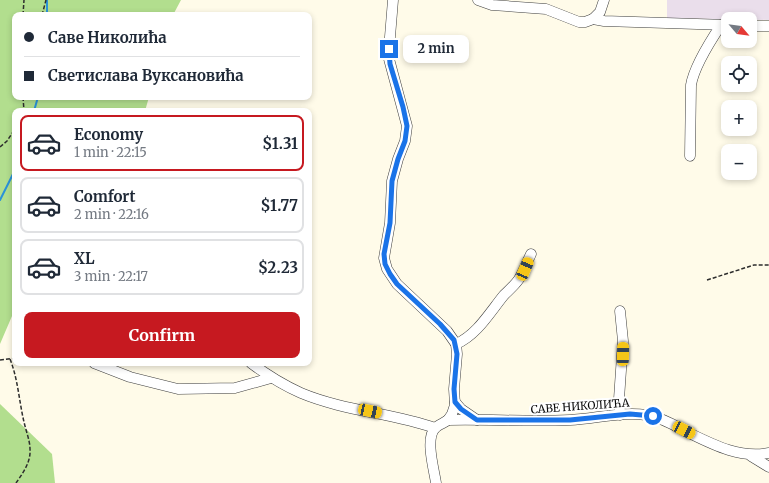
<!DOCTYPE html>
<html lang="en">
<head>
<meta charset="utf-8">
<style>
	body { margin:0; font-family:Merriweather,serif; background:#f2f2f3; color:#1f2937; height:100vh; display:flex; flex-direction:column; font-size:15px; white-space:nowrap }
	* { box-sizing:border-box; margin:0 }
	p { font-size:13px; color:#747a83 }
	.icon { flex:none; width:22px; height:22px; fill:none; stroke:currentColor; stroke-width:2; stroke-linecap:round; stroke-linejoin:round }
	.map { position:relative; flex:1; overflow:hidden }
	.panel { position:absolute; left:12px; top:108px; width:300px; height:258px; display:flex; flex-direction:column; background:#fff; border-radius:8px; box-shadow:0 2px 6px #0003 }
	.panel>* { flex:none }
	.hud { position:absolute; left:12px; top:12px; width:300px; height:88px; border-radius:8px; box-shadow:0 2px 6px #0003; display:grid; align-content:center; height:88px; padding:0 12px; background:#fff }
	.needle { width:26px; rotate:119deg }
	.buttons { position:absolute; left:721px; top:12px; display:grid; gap:8px }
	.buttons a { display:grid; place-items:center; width:36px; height:36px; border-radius:8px; background:#fff; box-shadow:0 2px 6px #0003; font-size:20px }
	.end { position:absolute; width:18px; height:18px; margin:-9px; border:5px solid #1a73e8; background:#fff; box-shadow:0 0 0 2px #fff }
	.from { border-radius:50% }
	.bubble { position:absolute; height:28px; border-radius:8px; background:#fff; box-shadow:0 2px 6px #0003; font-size:13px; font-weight:700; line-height:28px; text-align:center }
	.car { position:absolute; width:12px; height:24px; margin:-12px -6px; border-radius:5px; box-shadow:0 0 3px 1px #0007; background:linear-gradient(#f5c518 24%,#345 0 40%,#f5c518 0 76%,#345 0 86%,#f5c518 0) }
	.hud b { display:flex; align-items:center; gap:14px; height:38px; font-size:15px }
	.hud b+b { border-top:1px solid #e0e1e3 }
	.hud i { width:10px; height:10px; background:#1f2937 }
	ul { padding:7px 0 0; list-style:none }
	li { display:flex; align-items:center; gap:12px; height:56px; margin:0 8px 6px; padding:0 4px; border:2px solid #e0e1e3; border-radius:8px }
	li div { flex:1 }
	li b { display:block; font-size:15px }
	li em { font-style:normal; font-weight:700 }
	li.active { border-color:#c61920 }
	li>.icon { width:36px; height:36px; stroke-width:1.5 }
	.primary-button { display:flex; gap:8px; margin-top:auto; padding:8px 12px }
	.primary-button a { flex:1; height:46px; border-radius:8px; background:#c61920; color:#fff; font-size:16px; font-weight:700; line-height:46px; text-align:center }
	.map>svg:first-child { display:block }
	.industrial { fill:#eadeeb }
	.forest { fill:#b2de8e }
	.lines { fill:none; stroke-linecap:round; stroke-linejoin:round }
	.stream { stroke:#2a92d8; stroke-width:2 }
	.minor-casing { stroke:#3e3e3e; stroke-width:11 }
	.path { stroke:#2d2d2d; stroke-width:1.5; stroke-dasharray:4 2; stroke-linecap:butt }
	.minor { stroke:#fff; stroke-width:10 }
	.route { stroke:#1a73e8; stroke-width:5 }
	.labels { text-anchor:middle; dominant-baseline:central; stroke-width:4; stroke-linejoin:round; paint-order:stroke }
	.street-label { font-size:11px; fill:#0b0b0b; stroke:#fff }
</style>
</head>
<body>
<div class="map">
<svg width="769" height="483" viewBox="0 0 769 483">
	<rect width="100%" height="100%" fill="#fffbe9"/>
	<path class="industrial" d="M667 0H769V20L667 18Z"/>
	<g class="forest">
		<path d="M0 0H181L173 15H15V97H149L145 111H15V309L0 344Z"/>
		<path d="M0 404 52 454 55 483H0Z"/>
	</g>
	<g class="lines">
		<g class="stream">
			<path d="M47 15V0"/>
			<path d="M34 111 38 97"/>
			<path d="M0 200 15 170"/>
		</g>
		<defs>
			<g id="minor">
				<path d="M393 0 389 49V59L407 126 405 141 398 159 392 181 390 223 384 258 387 269 397 284 447 331 456 344 457 354 454 389 455 405 452 414 448 420"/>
				<path d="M478 0 492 5 546 9 579 22H585L593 19 604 21 728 25"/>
				<path d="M593 19 600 12 604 0"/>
				<path d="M750 26H769"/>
				<path d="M690 156 691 85C694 67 711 40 721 25"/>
				<path d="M620 311 623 341 619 399 620 415"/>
				<path d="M456 344C477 335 490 312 504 295 509 290 515 285 519 279 524 271 527 262 531 254"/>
				<path d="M94 363 130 377 178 389 235 388 271 378"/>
				<path d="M251 363C267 375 283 385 301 393 344 411 392 413 435 428"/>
				<path d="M455 402 461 409 477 420"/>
				<path d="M751 456 769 467"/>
				<path d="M436 483C434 469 425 439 435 428 438 425 444 423 448 420 489 419 530 422 570 420 594 419 624 411 646 415 659 417 671 423 683 430 710 443 738 459 769 453"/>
			</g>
		</defs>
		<use href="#minor" class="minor-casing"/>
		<g class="path">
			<path d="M23 15 24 0"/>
			<path d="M42 15 46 0"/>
			<path d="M23 97 24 111"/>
			<path d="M0 147 7 141 15 129"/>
			<path d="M707 280 754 265H769"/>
			<path d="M10 359C18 379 19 401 24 422 26 431 30 441 30 449 31 462 23 473 16 483"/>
			<path d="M0 360 15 358"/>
		</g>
		<use href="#minor" class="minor"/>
	</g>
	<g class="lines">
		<path class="route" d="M389 49 390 64 403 107 407 126 405 141 398 159 392 181 390 223 384 254 385 264 390 274 397 284 440 324 454 340 457 354 454 389 455 402 461 409 477 420H570L630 414 653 416"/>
	</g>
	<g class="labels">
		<g class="street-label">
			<text transform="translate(580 406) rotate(-4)">САВЕ НИКОЛИЋА</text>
		</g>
	</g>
</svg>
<div class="buttons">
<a><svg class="needle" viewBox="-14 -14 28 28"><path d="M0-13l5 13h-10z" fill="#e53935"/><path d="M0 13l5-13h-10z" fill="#747a83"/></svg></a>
<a><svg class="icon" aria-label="locate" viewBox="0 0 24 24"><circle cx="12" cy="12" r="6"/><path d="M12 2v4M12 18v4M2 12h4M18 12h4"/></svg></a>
<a>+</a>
<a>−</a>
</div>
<i class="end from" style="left:653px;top:416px"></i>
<i class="end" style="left:389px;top:49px"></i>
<div class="bubble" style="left:403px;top:35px;width:66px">2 min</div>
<i class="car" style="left:525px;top:269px;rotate:23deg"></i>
<i class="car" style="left:623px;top:354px;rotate:1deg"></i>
<i class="car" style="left:370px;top:411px;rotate:102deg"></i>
<i class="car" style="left:684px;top:430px;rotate:117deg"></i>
<div class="hud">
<b><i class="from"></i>Саве Николића</b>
<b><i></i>Светислава Вуксановића</b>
</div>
<section class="panel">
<ul>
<li class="active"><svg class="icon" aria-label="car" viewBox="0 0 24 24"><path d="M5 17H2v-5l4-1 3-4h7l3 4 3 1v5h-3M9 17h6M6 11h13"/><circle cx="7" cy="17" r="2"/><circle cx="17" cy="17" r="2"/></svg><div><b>Economy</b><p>1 min · 22:15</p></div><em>$1.31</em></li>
<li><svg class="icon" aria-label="car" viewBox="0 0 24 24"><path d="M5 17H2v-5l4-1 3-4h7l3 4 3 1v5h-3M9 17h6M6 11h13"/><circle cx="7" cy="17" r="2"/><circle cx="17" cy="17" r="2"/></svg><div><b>Comfort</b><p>2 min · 22:16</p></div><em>$1.77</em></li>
<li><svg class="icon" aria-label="car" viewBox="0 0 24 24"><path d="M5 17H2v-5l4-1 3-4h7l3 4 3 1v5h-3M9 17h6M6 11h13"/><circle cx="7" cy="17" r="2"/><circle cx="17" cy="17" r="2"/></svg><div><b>XL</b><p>3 min · 22:17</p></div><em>$2.23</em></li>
</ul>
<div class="primary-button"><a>Confirm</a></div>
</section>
</div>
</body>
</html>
